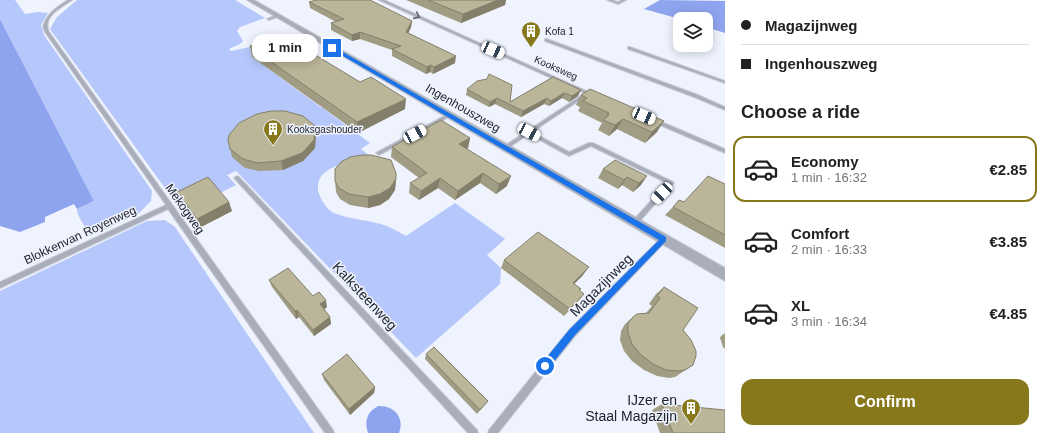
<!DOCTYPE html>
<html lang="en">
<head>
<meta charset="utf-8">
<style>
	body { margin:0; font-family:Helvetica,sans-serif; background:#f2f2f2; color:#222; height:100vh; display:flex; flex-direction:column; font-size:15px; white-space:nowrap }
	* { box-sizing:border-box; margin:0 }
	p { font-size:13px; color:#767676 }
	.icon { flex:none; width:22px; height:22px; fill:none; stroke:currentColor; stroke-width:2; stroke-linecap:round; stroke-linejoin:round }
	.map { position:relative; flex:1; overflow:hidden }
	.drawer { display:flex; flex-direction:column; background:#fff; width:320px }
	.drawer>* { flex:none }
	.top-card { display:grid; align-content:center; height:88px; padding:0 16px; background:#fff }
	.controls { position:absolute; left:673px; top:12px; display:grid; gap:8px }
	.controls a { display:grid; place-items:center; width:40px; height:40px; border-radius:8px; background:#fff; box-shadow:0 2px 10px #0003; font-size:20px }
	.end { position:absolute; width:18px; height:18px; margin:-9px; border:5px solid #1a73e8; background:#fff; box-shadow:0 0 0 2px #fff }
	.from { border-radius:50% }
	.bubble { position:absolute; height:28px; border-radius:12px; background:#fff; box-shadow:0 2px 10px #0003; font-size:13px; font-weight:700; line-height:28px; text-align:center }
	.car { position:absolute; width:12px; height:24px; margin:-12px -6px; border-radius:5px; box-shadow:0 0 3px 1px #0007; background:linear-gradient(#fff 24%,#345 0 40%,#fff 0 76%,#345 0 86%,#fff 0) }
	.top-card b { display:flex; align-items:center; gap:14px; height:38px; font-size:15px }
	.top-card b+b { border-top:1px solid #e0e0e0 }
	.top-card i { width:10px; height:10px; background:#222 }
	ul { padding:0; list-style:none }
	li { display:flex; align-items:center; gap:12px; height:66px; margin:0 8px 6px; padding:0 8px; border:2px solid transparent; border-radius:12px }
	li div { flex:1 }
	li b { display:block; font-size:15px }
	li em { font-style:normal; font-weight:700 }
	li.active { border-color:#88781c }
	li>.icon { width:36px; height:36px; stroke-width:1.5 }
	h2 { padding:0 16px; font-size:18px; line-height:48px }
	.primary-button { display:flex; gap:8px; margin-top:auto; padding:8px 16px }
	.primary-button a { flex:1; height:46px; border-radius:12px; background:#88781c; color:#fff; font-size:16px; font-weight:700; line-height:46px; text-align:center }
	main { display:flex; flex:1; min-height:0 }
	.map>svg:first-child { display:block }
	.green { fill:#b6c7fb }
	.water { fill:#8fa4ee }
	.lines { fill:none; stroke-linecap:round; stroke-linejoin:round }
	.lane-casing { stroke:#caced9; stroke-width:2 }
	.street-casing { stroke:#caced9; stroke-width:2 }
	.lane { fill:#aaaeba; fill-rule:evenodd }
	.street { fill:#aaaeba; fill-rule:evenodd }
	.wall { fill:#a19c84 }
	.shaded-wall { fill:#837f6b }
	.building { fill:#bbb599; stroke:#837f6b }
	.oneway { stroke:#5e626d }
	.route { fill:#1a73e8 }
	.labels { text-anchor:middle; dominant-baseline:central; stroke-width:3; stroke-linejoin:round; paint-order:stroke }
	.far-poi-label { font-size:10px; fill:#20242e; stroke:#eff3fe; text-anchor:start }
	.far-street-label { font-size:10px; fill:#20242e; stroke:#eff3fe }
	.street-label { font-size:12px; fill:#20242e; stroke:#eff3fe }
	.near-street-label { font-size:14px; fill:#20242e; stroke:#eff3fe }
	.near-poi-label { font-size:14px; fill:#20242e; stroke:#eff3fe; text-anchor:end }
</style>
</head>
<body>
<main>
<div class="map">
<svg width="725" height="433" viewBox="0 0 725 433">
	<rect width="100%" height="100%" fill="#eff3fe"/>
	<g class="green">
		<path d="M0 0H15L25 14 38 12 48 13 41 25 44 35 152 191 151 201 138 214 90 236 78 215 77 209 94 201 0 19Z"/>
		<path d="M77 0H235L265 18 240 27 237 31 243 41 240 44 229 49 231 51 250 47 252 57 322 108 324 107V109L370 143 361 149 371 157C354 161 310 166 319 194 322 201 327 210 334 213 351 220 371 220 387 226 394 229 400 233 406 236L455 203 505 239 487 255 501 268 500 284 416 358 236 171 227 175 236 185 218 194 175 202 50 29 57 17Z"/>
		<path d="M165 220 175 227 314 433H0V291L147 221Z"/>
	</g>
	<g class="water">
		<path d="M660 0 725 1V33L706 27V19H680L644 9Z"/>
		<path d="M0 19 94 201 77 209 74 204 45 217V222L20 232 0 226Z"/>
		<path d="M378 406C394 405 405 418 399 433H368C364 421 367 412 378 406Z"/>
	</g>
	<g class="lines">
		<defs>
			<g id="lane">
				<path d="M68 0H72C61 8 42 16 49 32L333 430 334 433H325L168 209 0 288V282L166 205 45 32 43 27C46 14 57 7 68 0Z"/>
				<path d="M379 0H384L595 95 591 96Z"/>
				<path d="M607 0H612L618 2 622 0H626L618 4Z"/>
				<path d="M277 15 280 16 269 20 267 19Z"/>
				<path d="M545 39H547L698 95 725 107V110L694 97 545 41Z"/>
				<path d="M628 47H630L725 81V83L628 49Z"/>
				<path d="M582 95 586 96 532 132 569 152 589 143H593L673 182 674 183 673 184 637 224H633L632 222 667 183 591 146 569 156 529 134 508 148H504L503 147Z"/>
				<path d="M448 114H452V115L381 154 379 155 376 153Z"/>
				<path d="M653 120H657L725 149V153L653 122Z"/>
				<path d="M237 176 239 177 477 430 478 433H468L235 179 234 178Z"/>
				<path d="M662 237H666L667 239 666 241 575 336 498 433H488L489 430 569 330Z"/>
			</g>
			<path id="street" d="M247 0H254L725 268V281Z"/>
		</defs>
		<use href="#lane" class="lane-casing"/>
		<use href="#street" class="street-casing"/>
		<use href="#lane" class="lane"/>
		<use href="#street" class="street"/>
	</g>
	<g class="wall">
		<path d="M406 0H506L505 5 461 23Z"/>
		<path d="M309 2 412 21 411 27 408 33 455 63 433 74 430 72 426 74 392 56V50L360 39 352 41 331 30V23L336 22 310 8Z"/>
		<path d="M250 47 405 109 358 133 252 57Z"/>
		<path d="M553 77 578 96 569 102 562 98 549 106 544 104 521 117 495 104 489 107 466 95 467 89 510 102Z"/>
		<path d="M581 95 657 132 645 143 617 129 609 136 598 130 602 123 578 111 580 107 576 105Z"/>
		<path d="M315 126 316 134 315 148 303 161 283 170 259 171 245 168 232 157 230 149Z"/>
		<path d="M470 138 468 148 466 149 507 186 496 194 480 183 455 200 438 188 419 200 409 193 410 183 419 178 391 157 392 147Z"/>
		<path d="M615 160 641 185 633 192 622 185 618 189 598 178 603 169Z"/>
		<path d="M396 179 395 190 389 199 380 205 368 208 350 205 340 199 336 192 335 181Z"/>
		<path d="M725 184V248L665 215 673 207Z"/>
		<path d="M177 192 232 211 201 227 181 200Z"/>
		<path d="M504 260 583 275 574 284 579 290 584 294 564 316 501 268Z"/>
		<path d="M269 280 313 296 327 307 324 309 330 317 331 324 314 336 299 317 296 319 272 287Z"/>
		<path d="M664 287 683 330 693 365 675 377 669 378 657 376 644 370 632 361 624 351 620 340 621 331 625 324 633 317 646 313 652 306 649 304 656 294Z"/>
		<path d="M725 333V349L723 347 720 338 721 336Z"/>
		<path d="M426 354 488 401 477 414 425 359Z"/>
		<path d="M322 374 375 387 374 393 350 415 324 380Z"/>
		<path d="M662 404 725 433H660L652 410Z"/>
	</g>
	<g class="shaded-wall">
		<path d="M498 0H506L505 5 461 23 463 14Z"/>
		<path d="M412 21 411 27 406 39V32Z"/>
		<path d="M360 32V39L352 41V35Z"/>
		<path d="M456 56 455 63 433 74 434 67Z"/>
		<path d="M431 65 430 72 426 74 427 67Z"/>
		<path d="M581 90 578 96 569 102 572 96Z"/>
		<path d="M564 93 562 98 549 106 551 101Z"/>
		<path d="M497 98 495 104 489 107 490 102Z"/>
		<path d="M547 98 544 104 521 117 523 111Z"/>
		<path d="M406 99 405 109 358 133 357 122Z"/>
		<path d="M623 119 617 129 609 136 615 125Z"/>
		<path d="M664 121 657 132 645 143 652 132Z"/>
		<path d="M315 126 316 134 315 148 303 161 283 170 281 161Z"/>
		<path d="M470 138 468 148 457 154 459 144Z"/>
		<path d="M483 173 480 183 455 200 458 191Z"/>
		<path d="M511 176 507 186 496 194 499 184Z"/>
		<path d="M647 176 641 185 633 192 639 183Z"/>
		<path d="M627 177 622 185 618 189 624 180Z"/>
		<path d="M440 178 438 188 419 200 421 191Z"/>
		<path d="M396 179 395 190 389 199 380 205 368 208V197Z"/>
		<path d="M229 202 232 211 201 227 197 219Z"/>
		<path d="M589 267 583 275 567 291 573 283Z"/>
		<path d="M584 294 578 301 564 316 570 309Z"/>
		<path d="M326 300 327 307 321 312 320 304Z"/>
		<path d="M297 310 299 317 296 319 295 311Z"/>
		<path d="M330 317 331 324 314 336 313 330Z"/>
		<path d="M375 387 374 393 350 415 349 409Z"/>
	</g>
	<g class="building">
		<path d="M316 0H370L412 21 406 32 456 56 434 67 431 65 427 67 392 49 401 46 360 32 352 35 331 23 344 19 309 2Z"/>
		<path d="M428 0H498L463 14Z"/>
		<path d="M284 36 360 82 371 77 406 99 357 122 250 47V46Z"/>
		<path d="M489 74 512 85 510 102 553 77 581 90 572 96 564 93 551 101 547 98 523 111 497 98 490 102 467 89 477 81 487 79Z"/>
		<path d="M590 89 664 121 652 132 623 119 615 125 603 120 609 115 607 114 609 113 583 101 587 98 581 95Z"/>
		<path d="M271 111H285L303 116 315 126 314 140 302 153 281 161 257 163 243 159 230 149 228 140 229 135 239 123 257 114Z"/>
		<path d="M441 120 470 138 459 144 511 176 499 184 483 173 458 191 440 178 421 191 410 183 427 173 392 147Z"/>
		<path d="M362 155H371L391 160 396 173V179L390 188 380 194 368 197 349 194 339 188 335 181V169L341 162 350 157Z"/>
		<path d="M615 160 647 176 639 183 627 177 624 180 603 169Z"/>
		<path d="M708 176 725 184V235L673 207 679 200 684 202Z"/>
		<path d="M208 177 229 202 197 219 177 192Z"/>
		<path d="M538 232 589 267 573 283 581 289 579 290 584 294 570 309 504 260Z"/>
		<path d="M288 268 313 296 319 292 326 300 320 304 330 317 313 330 297 310 295 311 269 280Z"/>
		<path d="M664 287 698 308 683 330 691 340 696 351V356L693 365 685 370 679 371 666 370 653 364 641 355 632 344 628 333V323L633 317 637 314 649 313 660 298 657 296Z"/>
		<path d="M434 347 488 401 480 410 426 354Z"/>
		<path d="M347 354 375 387 349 409 322 374Z"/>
		<path d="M662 404 725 410V433H673Z"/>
	</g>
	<defs><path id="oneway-chevron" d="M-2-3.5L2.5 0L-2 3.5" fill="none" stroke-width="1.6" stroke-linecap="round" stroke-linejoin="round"/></defs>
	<use class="oneway" href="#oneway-chevron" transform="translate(417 16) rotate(24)"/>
	<path class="route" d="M331 47H334L666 237V241L575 335 548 369 545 370 542 369 541 366 542 363 569 330 659 240 331 49Z"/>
	<defs>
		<symbol id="building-pin" viewBox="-11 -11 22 30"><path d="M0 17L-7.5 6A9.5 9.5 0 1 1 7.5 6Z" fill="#88781c" stroke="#eff3fe"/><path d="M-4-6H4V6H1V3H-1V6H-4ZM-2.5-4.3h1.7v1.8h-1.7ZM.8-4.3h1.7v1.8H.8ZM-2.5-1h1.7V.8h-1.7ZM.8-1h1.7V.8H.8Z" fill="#fff"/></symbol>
	</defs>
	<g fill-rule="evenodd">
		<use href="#building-pin" x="520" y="20" width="22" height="30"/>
		<use href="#building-pin" x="262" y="118" width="22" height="30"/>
		<use href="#building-pin" x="680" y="397" width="22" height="30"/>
	</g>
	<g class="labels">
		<g class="far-poi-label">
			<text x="545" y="31">Kofa 1</text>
			<text x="287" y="129">Kooksgashouder</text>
		</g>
		<g class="far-street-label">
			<text transform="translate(556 68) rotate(24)">Kooksweg</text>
		</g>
		<g class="street-label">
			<text transform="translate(463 108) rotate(30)">Ingenhouszweg</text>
			<text transform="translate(185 209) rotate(55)">Mekogweg</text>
			<text transform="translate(80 235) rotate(-25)">Blokkenvan Royenweg</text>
		</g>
		<g class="near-street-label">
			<text transform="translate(601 285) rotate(-45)">Magazijnweg</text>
			<text transform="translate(365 296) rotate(47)">Kalksteenweg</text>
		</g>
		<g class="near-poi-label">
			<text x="677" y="400">IJzer en<tspan x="677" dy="16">Staal Magazijn</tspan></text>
		</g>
	</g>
</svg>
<div class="controls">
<a><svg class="icon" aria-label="layers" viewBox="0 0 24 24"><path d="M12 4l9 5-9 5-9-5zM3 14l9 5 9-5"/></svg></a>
</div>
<i class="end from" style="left:545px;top:366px"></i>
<i class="end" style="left:332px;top:48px"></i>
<div class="bubble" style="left:252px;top:34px;width:66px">1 min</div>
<i class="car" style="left:493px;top:50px;rotate:114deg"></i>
<i class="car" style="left:644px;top:116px;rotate:113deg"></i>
<i class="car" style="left:529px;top:132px;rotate:118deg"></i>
<i class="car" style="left:415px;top:134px;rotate:62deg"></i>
<i class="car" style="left:662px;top:193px;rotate:224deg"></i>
</div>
<section class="drawer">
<div class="top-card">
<b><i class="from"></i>Magazijnweg</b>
<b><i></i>Ingenhouszweg</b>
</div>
<h2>Choose a ride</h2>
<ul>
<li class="active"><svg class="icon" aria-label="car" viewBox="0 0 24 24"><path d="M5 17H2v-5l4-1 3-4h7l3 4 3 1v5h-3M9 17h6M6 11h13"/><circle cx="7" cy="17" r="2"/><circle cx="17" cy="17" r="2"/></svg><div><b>Economy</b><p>1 min · 16:32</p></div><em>€2.85</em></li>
<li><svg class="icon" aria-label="car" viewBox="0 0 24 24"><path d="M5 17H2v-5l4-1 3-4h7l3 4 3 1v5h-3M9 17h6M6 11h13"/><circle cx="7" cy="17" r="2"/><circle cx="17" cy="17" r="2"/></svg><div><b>Comfort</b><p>2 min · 16:33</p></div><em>€3.85</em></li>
<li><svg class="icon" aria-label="car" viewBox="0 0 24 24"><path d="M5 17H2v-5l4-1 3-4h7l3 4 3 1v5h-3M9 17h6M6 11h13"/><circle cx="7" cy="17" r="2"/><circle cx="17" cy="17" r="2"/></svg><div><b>XL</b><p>3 min · 16:34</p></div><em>€4.85</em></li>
</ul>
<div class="primary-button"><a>Confirm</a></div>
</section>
</main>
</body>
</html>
